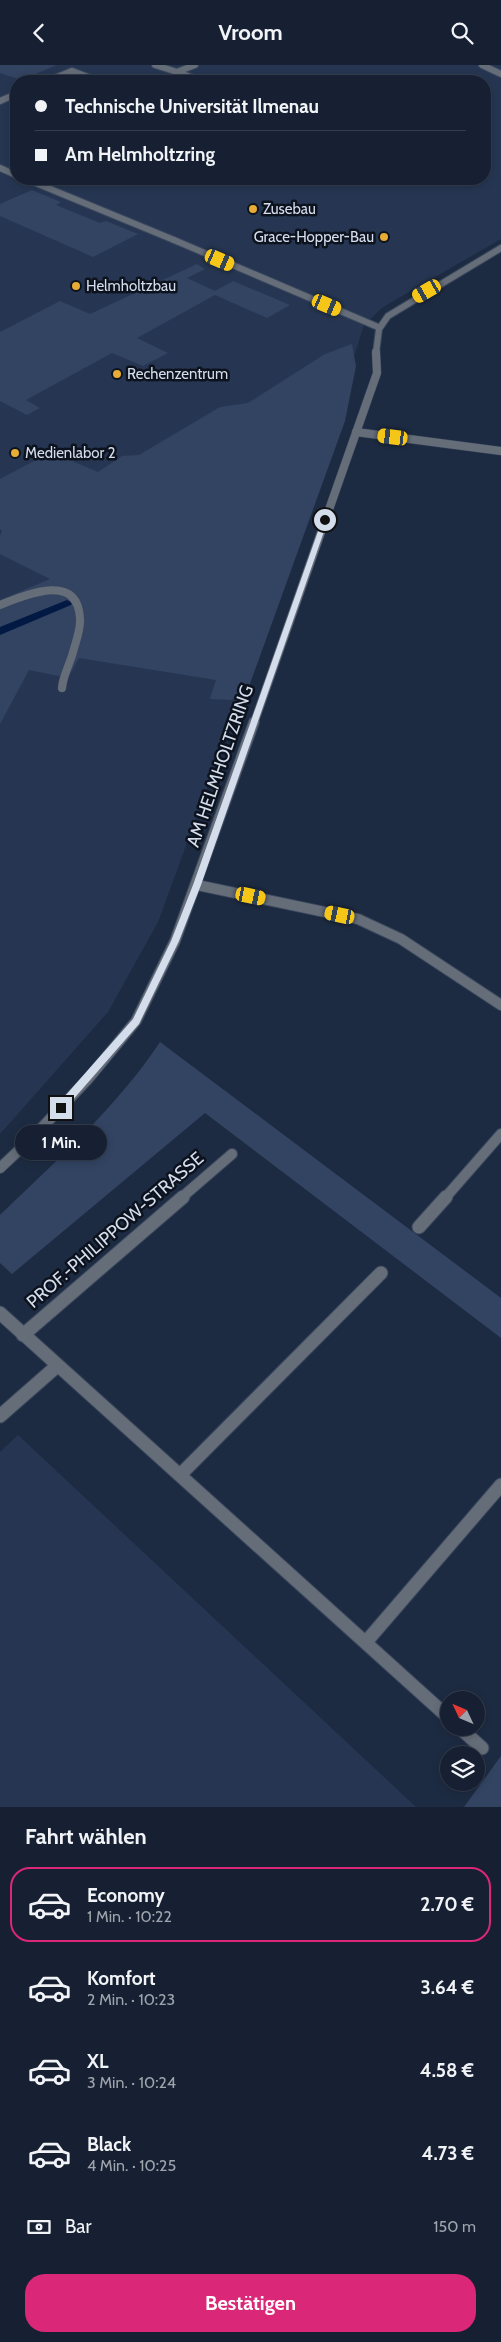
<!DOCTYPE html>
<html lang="de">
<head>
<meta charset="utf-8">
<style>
	body { margin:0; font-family:Cabin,sans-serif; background:#232d3e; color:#f1f3f6; height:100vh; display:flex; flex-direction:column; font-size:19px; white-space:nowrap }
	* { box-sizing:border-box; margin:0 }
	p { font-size:16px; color:#9ea3ac }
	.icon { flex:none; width:28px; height:28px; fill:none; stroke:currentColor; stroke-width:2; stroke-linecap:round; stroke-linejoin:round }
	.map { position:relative; height:1742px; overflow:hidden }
	.side { display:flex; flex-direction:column; background:#162032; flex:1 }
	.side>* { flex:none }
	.banner { position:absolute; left:10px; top:10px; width:481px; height:110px; border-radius:20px; box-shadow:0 2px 8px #0003,0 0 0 1px #353e4d; display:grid; align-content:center; height:110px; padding:0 25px; background:#162032 }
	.needle { width:32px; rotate:314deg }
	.buttons { position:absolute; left:440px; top:1626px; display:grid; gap:10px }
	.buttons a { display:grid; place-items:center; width:45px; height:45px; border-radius:50%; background:#162032; box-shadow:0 2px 8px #0003,0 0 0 1px #353e4d; font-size:25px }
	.end { position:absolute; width:22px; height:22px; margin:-11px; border:6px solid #d4ddec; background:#111; box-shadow:0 0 0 2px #111 }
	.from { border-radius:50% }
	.bubble { position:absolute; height:35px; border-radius:18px; background:#162032; box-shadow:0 2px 8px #0003,0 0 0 1px #353e4d; font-size:16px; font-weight:700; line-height:35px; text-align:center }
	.car { position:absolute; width:15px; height:30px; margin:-15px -8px; border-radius:6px; box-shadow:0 0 4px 1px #0007; background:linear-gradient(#f5c518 24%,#345 0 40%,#f5c518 0 76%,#345 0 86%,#f5c518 0) }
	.banner b { display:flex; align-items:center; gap:18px; height:48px; font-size:19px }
	.banner b+b { border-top:1px solid #353e4d }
	.banner i { width:12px; height:12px; background:#f1f3f6 }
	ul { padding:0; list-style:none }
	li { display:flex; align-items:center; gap:15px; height:75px; margin:0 10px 8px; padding:0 15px; border:2px solid transparent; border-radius:20px }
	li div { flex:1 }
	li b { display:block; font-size:19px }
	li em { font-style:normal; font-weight:700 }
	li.current { border-color:#db2777 }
	li>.icon { width:45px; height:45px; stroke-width:1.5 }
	h2 { padding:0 25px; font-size:22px; line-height:60px }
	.pay { display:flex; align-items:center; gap:12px; height:55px; padding:0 25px; font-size:19px }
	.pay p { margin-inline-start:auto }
	.button { display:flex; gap:10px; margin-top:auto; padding:10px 25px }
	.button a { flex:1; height:58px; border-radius:20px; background:#db2777; color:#fff; font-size:20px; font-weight:700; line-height:58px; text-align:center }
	header { display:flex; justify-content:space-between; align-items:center; height:65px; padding:0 25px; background:#162032; font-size:22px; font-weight:700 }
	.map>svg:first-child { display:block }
	.built { fill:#263652; fill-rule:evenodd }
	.green { fill:#324462 }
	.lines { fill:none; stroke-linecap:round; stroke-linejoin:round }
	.stream { fill:#021943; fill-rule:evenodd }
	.lane-far3-casing { stroke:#3a475d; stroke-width:8 }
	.lane-far2-casing { stroke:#3a475d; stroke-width:9 }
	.lane-far1-casing { stroke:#3a475d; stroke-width:12 }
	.lane-casing { stroke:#3a475d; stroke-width:15 }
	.street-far3-casing { stroke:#3a475d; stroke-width:8 }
	.street-far2-casing { stroke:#3a475d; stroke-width:9 }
	.street-far1-casing { stroke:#3a475d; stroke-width:12 }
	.street-casing { stroke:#3a475d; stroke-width:15 }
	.lane-far3 { stroke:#656d79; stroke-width:6 }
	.lane-far2 { stroke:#656d79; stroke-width:8 }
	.lane-far1 { stroke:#656d79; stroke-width:10 }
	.lane { stroke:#656d79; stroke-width:13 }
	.street-far3 { stroke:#656d79; stroke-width:6 }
	.street-far2 { stroke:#656d79; stroke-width:8 }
	.street-far1 { stroke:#656d79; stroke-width:10 }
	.street { stroke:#656d79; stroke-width:13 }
	.route { fill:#d4ddec }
	.poi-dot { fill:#e7ac36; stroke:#0d131e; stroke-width:2 }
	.labels { text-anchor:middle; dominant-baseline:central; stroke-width:5; stroke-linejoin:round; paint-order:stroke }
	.far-poi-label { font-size:15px; fill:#d4ddec; stroke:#0d131e; text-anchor:start }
	.street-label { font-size:18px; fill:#d4ddec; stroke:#0d131e }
</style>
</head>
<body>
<header><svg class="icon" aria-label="back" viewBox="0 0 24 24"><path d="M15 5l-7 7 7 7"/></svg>Vroom<svg class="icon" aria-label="search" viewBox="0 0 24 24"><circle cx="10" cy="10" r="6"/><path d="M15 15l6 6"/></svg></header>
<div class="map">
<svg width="501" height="1742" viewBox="0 0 501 1742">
	<rect width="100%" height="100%" fill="#1d2b42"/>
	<g class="built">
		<path d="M0 0H501V174L383 242 364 260 273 543 158 857 108 947 0 1069ZM16 16H485V114H16Z"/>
		<path d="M18 1370 416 1742H0V1387Z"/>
	</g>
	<g class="green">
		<path d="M0 0H57L21 15 0 8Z"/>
		<path d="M32 125 61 137 56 140 100 158 106 156 138 169 93 192 0 151V139Z"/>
		<path d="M197 199 205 204 187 213 215 226 233 216 290 240 267 253 215 230 137 273 168 288 143 301 112 288 26 335 40 343 27 350 0 336V267L60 236 90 249Z"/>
		<path d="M352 279 356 301 345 356 247 627 231 635 210 634 216 615 79 593 68 613 29 605 0 659V535L50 514 0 489V471L2 466 0 464V414L51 387 98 407 122 391 139 390 220 342 248 338 325 289Z"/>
		<path d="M160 977 501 1233V1273L205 1048 12 1209 0 1198V1150C56 1096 117 1042 160 977Z"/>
		<path d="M501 1691V1742H464Z"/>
	</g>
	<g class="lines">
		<path class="stream" d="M67 535 73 538 71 540 0 570V562Z"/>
		<defs>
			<g id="lane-far3">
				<path d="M155 0 177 7 195 0"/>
				<path d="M482 0 501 9"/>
				<path d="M177 7 199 15"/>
				<path d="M174 175 378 262"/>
			</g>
			<path id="lane-far2" d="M0 540C26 530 77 507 80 553 81 564 76 576 73 587 70 599 63 610 62 623"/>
			<path id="lane-far1" d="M181 1133 232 1089"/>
			<g id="lane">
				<path d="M0 1248 449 1653"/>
				<path d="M23 1270 183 1132"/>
				<path d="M0 1351 57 1301"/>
				<path d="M181 1409 381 1208"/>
				<path d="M366 1577 501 1420"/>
				<path d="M459 1662 482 1683"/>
			</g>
			<g id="street-far3">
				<path d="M47 16 72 6 99 16"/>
				<path d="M0 36 16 29"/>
				<path d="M0 103 16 110"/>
				<path d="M26 114 174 175"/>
				<path d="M376 288 379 264 388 251 501 183"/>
			</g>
			<g id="street-far2">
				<path d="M356 367 501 386"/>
				<path d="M254 658 377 308 376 287"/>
			</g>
			<g id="street-far1">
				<path d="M197 820 358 854 401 874 501 940"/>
				<path d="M0 1103 33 1072 88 1014 136 956 175 876 254 657"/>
				<path d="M445 1133 501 1069"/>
			</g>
			<path id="street" d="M419 1162 446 1132"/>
		</defs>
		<use href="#lane-far3" class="lane-far3-casing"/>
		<use href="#lane-far2" class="lane-far2-casing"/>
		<use href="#lane-far1" class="lane-far1-casing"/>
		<use href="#lane" class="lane-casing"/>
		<use href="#street-far3" class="street-far3-casing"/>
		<use href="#street-far2" class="street-far2-casing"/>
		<use href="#street-far1" class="street-far1-casing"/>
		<use href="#street" class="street-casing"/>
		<use href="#lane-far3" class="lane-far3"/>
		<use href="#lane-far2" class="lane-far2"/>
		<use href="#lane-far1" class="lane-far1"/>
		<use href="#lane" class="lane"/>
		<use href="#street-far3" class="street-far3"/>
		<use href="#street-far2" class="street-far2"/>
		<use href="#street-far1" class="street-far1"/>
		<use href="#street" class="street"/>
	</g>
	<path class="route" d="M325 453 328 455 201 820 179 876 139 959 64 1045H57V1040L133 954 171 876 193 820 322 455Z"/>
	<g class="poi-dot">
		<circle cx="253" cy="144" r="5"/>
		<circle cx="384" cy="172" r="5"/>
		<circle cx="76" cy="221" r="5"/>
		<circle cx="117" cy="309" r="5"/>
		<circle cx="15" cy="388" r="5"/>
	</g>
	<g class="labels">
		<g class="far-poi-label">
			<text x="263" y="144">Zusebau</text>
			<text x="374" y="172" text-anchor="end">Grace-Hopper-Bau</text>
			<text x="86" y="221">Helmholtzbau</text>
			<text x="127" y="309">Rechenzentrum</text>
			<text x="25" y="388">Medienlabor 2</text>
		</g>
		<g class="street-label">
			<text transform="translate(220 701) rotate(-71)">AM HELMHOLTZRING</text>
			<text transform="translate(115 1165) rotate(-41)">PROF.-PHILIPPOW-STRASSE</text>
		</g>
	</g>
</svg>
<div class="buttons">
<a><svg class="needle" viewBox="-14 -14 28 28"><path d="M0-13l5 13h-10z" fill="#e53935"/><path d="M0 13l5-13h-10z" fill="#9ea3ac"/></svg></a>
<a><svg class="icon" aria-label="layers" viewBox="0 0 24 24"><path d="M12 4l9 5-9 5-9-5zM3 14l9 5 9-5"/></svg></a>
</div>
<i class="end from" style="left:325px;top:455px"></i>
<i class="end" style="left:61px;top:1043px"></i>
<div class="bubble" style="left:15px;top:1060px;width:92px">1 Min.</div>
<i class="car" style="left:220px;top:195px;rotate:113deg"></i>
<i class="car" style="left:427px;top:226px;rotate:240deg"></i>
<i class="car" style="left:327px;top:240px;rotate:113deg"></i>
<i class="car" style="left:393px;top:372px;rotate:277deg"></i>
<i class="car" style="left:251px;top:831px;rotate:102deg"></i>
<i class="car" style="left:340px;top:850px;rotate:282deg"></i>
<div class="banner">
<b><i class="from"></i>Technische Universität Ilmenau</b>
<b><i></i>Am Helmholtzring</b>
</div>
</div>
<section class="side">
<h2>Fahrt wählen</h2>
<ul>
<li class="current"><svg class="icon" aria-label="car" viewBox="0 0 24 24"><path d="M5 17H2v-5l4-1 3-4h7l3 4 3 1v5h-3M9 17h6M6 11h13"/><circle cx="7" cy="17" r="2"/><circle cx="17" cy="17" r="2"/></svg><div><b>Economy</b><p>1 Min. · 10:22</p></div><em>2.70 €</em></li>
<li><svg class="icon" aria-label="car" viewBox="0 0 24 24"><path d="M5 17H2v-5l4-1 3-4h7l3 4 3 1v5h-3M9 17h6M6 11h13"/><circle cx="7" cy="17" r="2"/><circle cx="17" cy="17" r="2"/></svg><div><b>Komfort</b><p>2 Min. · 10:23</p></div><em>3.64 €</em></li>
<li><svg class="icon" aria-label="car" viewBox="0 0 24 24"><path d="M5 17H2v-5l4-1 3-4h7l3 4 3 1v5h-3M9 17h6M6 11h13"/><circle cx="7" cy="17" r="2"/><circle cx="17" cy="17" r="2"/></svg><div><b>XL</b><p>3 Min. · 10:24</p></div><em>4.58 €</em></li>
<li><svg class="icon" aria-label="car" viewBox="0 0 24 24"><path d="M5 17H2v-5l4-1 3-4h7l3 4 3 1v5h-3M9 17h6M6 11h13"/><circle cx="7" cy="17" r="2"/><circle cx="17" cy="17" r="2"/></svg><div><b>Black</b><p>4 Min. · 10:25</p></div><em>4.73 €</em></li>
</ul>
<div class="pay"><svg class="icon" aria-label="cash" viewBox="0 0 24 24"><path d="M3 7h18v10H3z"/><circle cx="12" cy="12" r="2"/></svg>Bar<p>150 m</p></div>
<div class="button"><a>Bestätigen</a></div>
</section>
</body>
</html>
